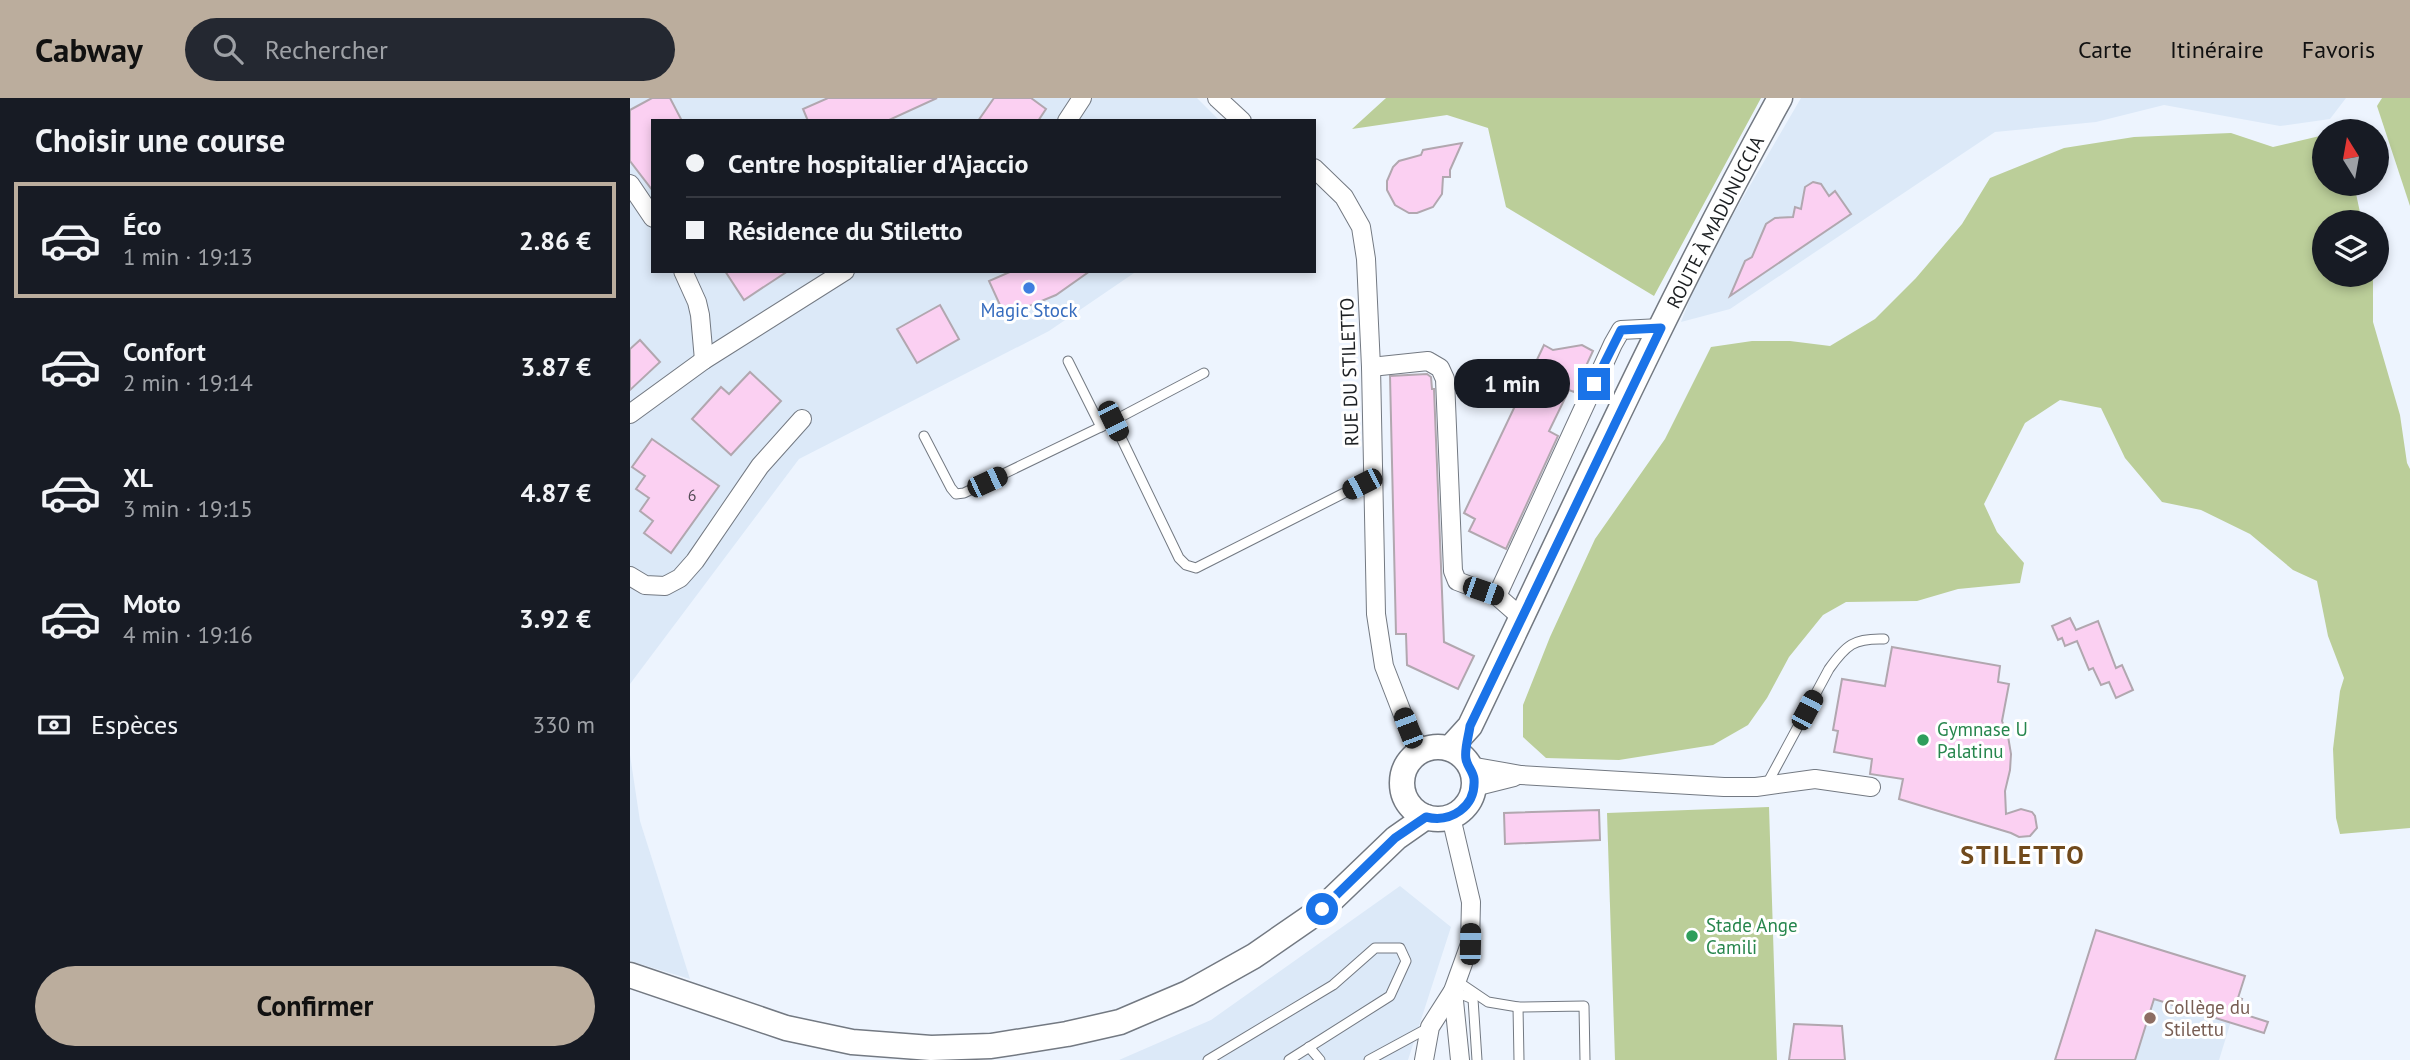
<!DOCTYPE html>
<html lang="fr">
<head>
<meta charset="utf-8">
<style>
	body { margin:0; font-family:"PT Sans",sans-serif; background:#242831; color:#f1f3f6; height:100vh; display:flex; flex-direction:column; font-size:26px; white-space:nowrap }
	* { box-sizing:border-box; margin:0 }
	p { font-size:23px; color:#9ea1a6 }
	.icon { flex:none; width:38px; height:38px; fill:none; stroke:currentColor; stroke-width:2; stroke-linecap:round; stroke-linejoin:round }
	.map { position:relative; flex:1; overflow:hidden }
	.drawer { display:flex; flex-direction:column; background:#171b24; width:630px }
	.drawer>* { flex:none }
	.guide { position:absolute; left:21px; top:21px; width:665px; height:154px; border-radius:0px; box-shadow:0 4px 10px #0003; display:grid; align-content:center; height:154px; padding:0 35px; background:#171b24 }
	.needle { width:46px; rotate:349deg }
	.buttons { position:absolute; left:1682px; top:21px; display:grid; gap:14px }
	.buttons a { display:grid; place-items:center; width:77px; height:77px; border-radius:50%; background:#171b24; box-shadow:0 4px 10px #0003; font-size:35px }
	.end { position:absolute; width:32px; height:32px; margin:-16px; border:9px solid #1a73e8; background:#fff; box-shadow:0 0 0 4px #fff }
	.from { border-radius:50% }
	.bubble { position:absolute; height:49px; border-radius:24px; background:#171b24; box-shadow:0 4px 10px #0003; font-size:23px; font-weight:700; line-height:49px; text-align:center }
	.car { position:absolute; width:21px; height:42px; margin:-21px -10px; border-radius:9px; box-shadow:0 0 5px 2px #0007; background:linear-gradient(#222 24%,#8ab4d8 0 40%,#222 0 76%,#8ab4d8 0 86%,#222 0) }
	.guide b { display:flex; align-items:center; gap:24px; height:66px; font-size:26px }
	.guide b+b { border-top:2px solid #363941 }
	.guide i { width:18px; height:18px; background:#f1f3f6 }
	ul { padding:0; list-style:none }
	li { display:flex; align-items:center; gap:21px; height:116px; margin:0 14px 10px; padding:0 21px; border:4px solid transparent; border-radius:0px }
	li div { flex:1 }
	li b { display:block; font-size:26px }
	li em { font-style:normal; font-weight:700 }
	li.selected { border-color:#bbad9d }
	li>.icon { width:63px; height:63px; stroke-width:1.5 }
	h2 { padding:0 35px; font-size:32px; line-height:84px }
	.pay { display:flex; align-items:center; gap:18px; height:77px; padding:0 35px; font-size:26px }
	.pay p { margin-inline-start:auto }
	.primary-button { display:flex; gap:14px; margin-top:auto; padding:14px 35px }
	.primary-button a { flex:1; height:80px; border-radius:42px; background:#bbad9d; color:#111; font-size:28px; font-weight:700; line-height:80px; text-align:center }
	header { display:flex; align-items:center; gap:42px; box-sizing:border-box; height:98px; padding:0 35px; background:#bbad9d; color:#111 }
	header strong { font-size:33px }
	nav { display:flex; gap:38px; margin-inline-start:auto; font-size:24px }
	.search { width:490px; height:63px; background:#242831; display:flex; align-items:center; gap:18px; box-sizing:border-box; padding:0 24px; border-radius:38px; color:#9ea1a6; font-size:26px }
	main { display:flex; flex:1; min-height:0 }
	.map>svg:first-child { display:block }
	.built { fill:#dce9f8 }
	.green { fill:#bbce99 }
	.building { fill:#fbd0f2; stroke:#b1a7af; stroke-width:2 }
	.lines { fill:none; stroke-linecap:round; stroke-linejoin:round }
	.lane-casing { stroke:#737982; stroke-width:11 }
	.street-casing { stroke:#737982; stroke-width:20 }
	.secondary-casing { stroke:#737982; stroke-width:27 }
	.lane { stroke:#fff; stroke-width:9 }
	.street { stroke:#fff; stroke-width:18 }
	.secondary { stroke:#fff; stroke-width:24 }
	.route { stroke:#1a73e8; stroke-width:9 }
	.shop-dot { fill:#3f7fe0; stroke:#fff; stroke-width:2.5 }
	.leisure-dot { fill:#2e9e5b; stroke:#fff; stroke-width:2.5 }
	.education-dot { fill:#8d6e63; stroke:#fff; stroke-width:2.5 }
	.labels { text-anchor:middle; dominant-baseline:central; stroke-width:6; stroke-linejoin:round; paint-order:stroke }
	.number-label { font-size:16px; fill:#544b56 }
	.street-label { font-size:19px; fill:#1c1f22; stroke:#fff }
	.shop-label { font-size:19px; fill:#366cbe; stroke:#fff }
	.leisure-label { font-size:19px; fill:#27864d; stroke:#fff; text-anchor:start }
	.education-label { font-size:19px; fill:#785e54; stroke:#fff; text-anchor:start }
	.district-label { font-size:26px; font-weight:bold; letter-spacing:2px; fill:#714a1c; stroke:#fff }
</style>
</head>
<body>
<header>
<strong>Cabway</strong>
<div class="search"><svg class="icon" aria-label="search" viewBox="0 0 24 24"><circle cx="10" cy="10" r="6"/><path d="M15 15l6 6"/></svg>Rechercher</div>
<nav><a>Carte</a><a>Itinéraire</a><a>Favoris</a></nav>
</header>
<main>
<section class="drawer">
<h2>Choisir une course</h2>
<ul>
<li class="selected"><svg class="icon" aria-label="car" viewBox="0 0 24 24"><path d="M5 17H2v-5l4-1 3-4h7l3 4 3 1v5h-3M9 17h6M6 11h13"/><circle cx="7" cy="17" r="2"/><circle cx="17" cy="17" r="2"/></svg><div><b>Éco</b><p>1 min · 19:13</p></div><em>2.86 €</em></li>
<li><svg class="icon" aria-label="car" viewBox="0 0 24 24"><path d="M5 17H2v-5l4-1 3-4h7l3 4 3 1v5h-3M9 17h6M6 11h13"/><circle cx="7" cy="17" r="2"/><circle cx="17" cy="17" r="2"/></svg><div><b>Confort</b><p>2 min · 19:14</p></div><em>3.87 €</em></li>
<li><svg class="icon" aria-label="car" viewBox="0 0 24 24"><path d="M5 17H2v-5l4-1 3-4h7l3 4 3 1v5h-3M9 17h6M6 11h13"/><circle cx="7" cy="17" r="2"/><circle cx="17" cy="17" r="2"/></svg><div><b>XL</b><p>3 min · 19:15</p></div><em>4.87 €</em></li>
<li><svg class="icon" aria-label="car" viewBox="0 0 24 24"><path d="M5 17H2v-5l4-1 3-4h7l3 4 3 1v5h-3M9 17h6M6 11h13"/><circle cx="7" cy="17" r="2"/><circle cx="17" cy="17" r="2"/></svg><div><b>Moto</b><p>4 min · 19:16</p></div><em>3.92 €</em></li>
</ul>
<div class="pay"><svg class="icon" aria-label="cash" viewBox="0 0 24 24"><path d="M3 7h18v10H3z"/><circle cx="12" cy="12" r="2"/></svg>Espèces<p>330 m</p></div>
<div class="primary-button"><a>Confirmer</a></div>
</section>
<div class="map">
<svg width="1780" height="962" viewBox="0 0 1780 962">
	<rect width="100%" height="100%" fill="#edf4fe"/>
	<g class="built">
		<path d="M0 0H567L590 23H23V173H507L419 233 169 361 0 586Z"/>
		<path d="M1171 0H1716L1700 21 1650 28 1534 7 1466 24 1365 34 1100 211 1051 224 1072 170Z"/>
		<path d="M0 657 10 723 60 881 0 863Z"/>
		<path d="M770 788 821 829 778 962H489L581 922Z"/>
		<path d="M1466 832 1615 878 1589 962H1425Z"/>
	</g>
	<g class="green">
		<path d="M756 0H1131L1024 198 876 109 858 30 817 17 722 31Z"/>
		<path d="M1752 0H1780V108L1747 8Z"/>
		<path d="M1601 35 1643 49 1694 37V86H1724L1732 124H1694V177H1743V224L1770 317 1777 365 1780 371V730L1710 736 1706 720 1703 651 1710 593 1714 580 1698 538 1687 483 1663 472 1620 436 1571 412 1532 404 1495 360 1471 310 1430 302 1395 325 1354 406 1367 434 1394 465 1390 485 1328 491 1287 503 1216 504 1193 517 1159 559 1137 600 1118 627 1083 647 989 662 916 660 893 639V607L920 539 965 441 1035 341 1081 249 1122 243H1160L1200 248 1245 221 1286 180 1332 126 1360 80 1434 50 1504 39Z"/>
		<path d="M1139 709 1147 962H985L977 715Z"/>
	</g>
	<g class="building">
		<path d="M22 0H40L52 23H23V93L0 63V12Z"/>
		<path d="M198 0H307L257 23H178L173 11Z"/>
		<path d="M364 0H401L416 11 408 23H348Z"/>
		<path d="M832 45 820 72V79H813L812 96 803 109 787 115H779L765 107 757 92V83L763 69 769 63 791 57 793 52Z"/>
		<path d="M1183 84 1191 86 1199 98 1205 93 1221 116 1100 198 1115 163 1122 159 1136 126 1145 120 1163 119 1165 109 1171 111 1175 89Z"/>
		<path d="M95 173H158L114 202Z"/>
		<path d="M382 173H460L426 197 375 218 359 183Z"/>
		<path d="M310 207 329 241 287 265 267 231Z"/>
		<path d="M10 242 30 264 0 292V251Z"/>
		<path d="M914 247 923 252 952 247 963 253 944 294 939 292 919 333 928 338 876 451 839 433 845 421 834 415Z"/>
		<path d="M120 274 151 303 101 357 62 321 91 289 99 296Z"/>
		<path d="M797 276 801 279 802 291H804L814 544 844 558 828 591 777 567 776 536H766L760 278Z"/>
		<path d="M22 341 89 388 41 455 14 435 23 423 10 413 19 400 6 391 15 378 2 369Z"/>
		<path d="M1440 520 1446 532 1468 523 1486 570 1492 567 1503 592 1486 600 1479 584 1471 587 1463 570 1459 572 1447 543 1435 548 1432 540 1428 542 1422 528Z"/>
		<path d="M1262 549 1370 568 1368 584 1379 586 1372 623 1378 638 1381 656 1380 672 1375 693 1376 716 1391 711 1402 714 1405 718 1407 730 1400 738 1389 739 1381 735 1269 701 1273 681 1240 676 1242 661 1204 654 1208 633 1203 632 1212 581 1255 588Z"/>
		<path d="M969 712 970 742 875 746 874 715Z"/>
		<path d="M1466 832 1615 878 1608 900 1612 901 1607 914 1638 924 1634 935 1524 901 1505 962H1425Z"/>
		<path d="M1164 926 1212 928 1215 962H1159Z"/>
	</g>
	<g class="lines">
		<defs>
			<g id="lane">
				<path d="M438 263 471 329"/>
				<path d="M483 323 549 460 556 467 566 470 732 386 743 385"/>
				<path d="M294 338 321 390 326 396 334 395 483 323 574 275"/>
				<path d="M1137 686 1199 571C1216 547 1224 540 1254 541"/>
				<path d="M827 883 858 904 888 909 954 908 955 962"/>
				<path d="M823 893 843 901 847 962"/>
				<path d="M888 909 889 962"/>
				<path d="M679 949 690 962"/>
				<path d="M578 962 703 887 745 850H770L776 863 760 898 659 962"/>
				<path d="M739 962 798 930"/>
			</g>
			<g id="street">
				<path d="M587 0 612 23"/>
				<path d="M437 23 452 0"/>
				<path d="M684 70 714 99 731 129 736 161 741 269 746 516 754 568 778 630 791 653"/>
				<path d="M0 86 23 120"/>
				<path d="M53 173 67 204 70 217 74 262"/>
				<path d="M741 269 798 263 810 270 815 281 823 473 827 483 867 498"/>
				<path d="M0 316 74 262 215 173"/>
				<path d="M0 478 15 487 35 488 50 480 65 463 130 368 172 321"/>
				<path d="M892 520 867 498 983 246 991 232 1031 230"/>
				<path d="M840 668 891 677 1094 689H1126L1185 681 1241 689"/>
				<path d="M844 689 884 679"/>
				<path d="M823 893 830 962"/>
				<path d="M794 962 800 929 823 893 840 846 841 804 821 719"/>
			</g>
			<g id="secondary">
				<circle cx="808" cy="685" r="36"/>
				<path d="M820 650 840 628C941 417 1037 204 1150 0"/>
				<path d="M0 877 156 930 222 944 301 950 361 948 437 936 490 924 558 895 624 858 692 811 766 740 796 719"/>
			</g>
		</defs>
		<use href="#lane" class="lane-casing"/>
		<use href="#street" class="street-casing"/>
		<use href="#secondary" class="secondary-casing"/>
		<use href="#lane" class="lane"/>
		<use href="#street" class="street"/>
		<use href="#secondary" class="secondary"/>
	</g>
	<g class="lines">
		<path class="route" d="M692 811 765 740 796 719C821 725 846 709 844 681 843 673 837 668 836 661 834 652 839 637 840 628L1031 230 991 232 964 286"/>
	</g>
	<circle class="shop-dot" cx="399" cy="190" r="7"/>
	<g class="leisure-dot">
		<circle cx="1293" cy="642" r="7"/>
		<circle cx="1062" cy="838" r="7"/>
	</g>
	<circle class="education-dot" cx="1520" cy="920" r="7"/>
	<g class="labels">
		<g class="number-label">
			<text x="62" y="397">6</text>
		</g>
		<g class="street-label">
			<text transform="translate(1085 124) rotate(-63)">ROUTE À MADUNUCCIA</text>
			<text transform="translate(719 274) rotate(-92)">RUE DU STILETTO</text>
		</g>
		<g class="shop-label">
			<text x="399" y="212">Magic Stock</text>
		</g>
		<g class="leisure-label">
			<text x="1307" y="631">Gymnase U<tspan x="1307" dy="22">Palatinu</tspan></text>
			<text x="1076" y="827">Stade Ange<tspan x="1076" dy="22">Camili</tspan></text>
		</g>
		<g class="education-label">
			<text x="1534" y="909">Collège du<tspan x="1534" dy="22">Stilettu</tspan></text>
		</g>
		<g class="district-label">
			<text x="1393" y="756">STILETTO</text>
		</g>
	</g>
</svg>
<div class="buttons">
<a><svg class="needle" viewBox="-14 -14 28 28"><path d="M0-13l5 13h-10z" fill="#e53935"/><path d="M0 13l5-13h-10z" fill="#9ea1a6"/></svg></a>
<a><svg class="icon" aria-label="layers" viewBox="0 0 24 24"><path d="M12 4l9 5-9 5-9-5zM3 14l9 5 9-5"/></svg></a>
</div>
<i class="end from" style="left:692px;top:811px"></i>
<i class="end" style="left:964px;top:286px"></i>
<div class="bubble" style="left:824px;top:261px;width:116px">1 min</div>
<i class="car" style="left:483px;top:323px;rotate:154deg"></i>
<i class="car" style="left:357px;top:384px;rotate:65deg"></i>
<i class="car" style="left:732px;top:386px;rotate:243deg"></i>
<i class="car" style="left:853px;top:493px;rotate:109deg"></i>
<i class="car" style="left:1177px;top:612px;rotate:28deg"></i>
<i class="car" style="left:778px;top:630px;rotate:339deg"></i>
<i class="car" style="left:840px;top:846px;rotate:1deg"></i>
<div class="guide">
<b><i class="from"></i>Centre hospitalier d'Ajaccio</b>
<b><i></i>Résidence du Stiletto</b>
</div>
</div>
</main>
</body>
</html>
